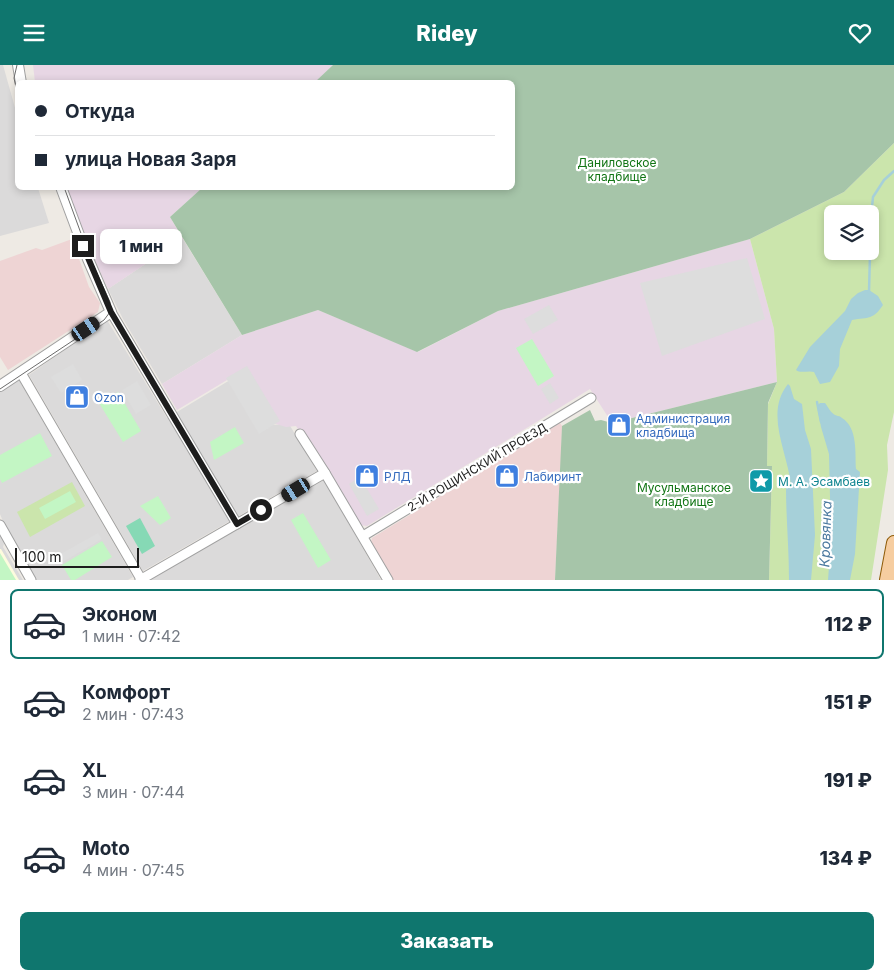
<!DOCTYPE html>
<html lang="ru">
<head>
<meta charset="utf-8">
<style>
	body { margin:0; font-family:Inter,sans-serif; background:#f6f6f7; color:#1f2937; height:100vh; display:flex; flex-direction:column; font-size:19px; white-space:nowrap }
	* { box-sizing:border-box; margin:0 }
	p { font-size:16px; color:#747a83 }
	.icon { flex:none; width:28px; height:28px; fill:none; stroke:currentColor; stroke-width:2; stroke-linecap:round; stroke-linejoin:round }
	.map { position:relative; height:515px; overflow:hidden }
	.details { display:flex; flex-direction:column; background:#fff; flex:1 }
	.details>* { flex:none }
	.guide { position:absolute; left:15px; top:15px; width:500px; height:110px; border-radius:8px; box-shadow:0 2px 8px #0003; display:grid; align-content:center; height:110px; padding:0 20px; background:#fff }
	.fabs { position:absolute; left:824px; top:140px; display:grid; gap:10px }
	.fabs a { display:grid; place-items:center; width:55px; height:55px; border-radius:8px; background:#fff; box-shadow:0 2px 8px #0003; font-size:25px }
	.scale { position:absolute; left:15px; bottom:12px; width:124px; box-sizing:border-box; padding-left:5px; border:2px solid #1d1d1d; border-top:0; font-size:14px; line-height:18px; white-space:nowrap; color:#1d1d1d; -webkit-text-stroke:4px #fff; paint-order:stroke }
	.end { position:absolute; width:22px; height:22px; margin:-11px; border:6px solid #1d1d1d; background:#fff; box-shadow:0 0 0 2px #fff }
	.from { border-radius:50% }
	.bubble { position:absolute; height:35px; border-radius:8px; background:#fff; box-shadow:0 2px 8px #0003; font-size:16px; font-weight:800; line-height:35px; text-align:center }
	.car { position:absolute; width:15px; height:30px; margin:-15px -8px; border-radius:6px; box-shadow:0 0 4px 1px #0007; background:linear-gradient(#222 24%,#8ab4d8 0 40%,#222 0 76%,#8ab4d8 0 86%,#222 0) }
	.guide b { display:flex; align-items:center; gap:18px; height:48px; font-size:19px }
	.guide b+b { border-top:1px solid #e0e1e3 }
	.guide i { width:12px; height:12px; background:#1f2937 }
	ul { padding:9px 0 0; list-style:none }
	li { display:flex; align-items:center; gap:15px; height:70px; margin:0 10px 8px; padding:0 10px; border:2px solid transparent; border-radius:8px }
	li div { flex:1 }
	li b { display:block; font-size:19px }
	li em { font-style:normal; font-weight:800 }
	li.current { border-color:#0f766e }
	li>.icon { width:45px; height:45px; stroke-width:1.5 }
	.action { display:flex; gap:10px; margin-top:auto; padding:10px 20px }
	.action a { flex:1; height:58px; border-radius:8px; background:#0f766e; color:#fff; font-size:20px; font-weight:800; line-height:58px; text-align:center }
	header { display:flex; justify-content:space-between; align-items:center; height:65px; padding:0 20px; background:#0f766e; color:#fff; font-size:22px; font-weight:800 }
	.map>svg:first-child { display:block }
	.residential { fill:#dbdada }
	.commercial { fill:#eed4d4 }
	.industrial { fill:#e7d6e4 }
	.education { fill:#fdfbde }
	.grass { fill:#cbe5ac; fill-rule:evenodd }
	.cemetery { fill:#a6c5a9 }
	.park { fill:#c3f6c4 }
	.pitch { fill:#86d9b5 }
	.parking { fill:#ddd }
	.water { fill:#a6d0d9 }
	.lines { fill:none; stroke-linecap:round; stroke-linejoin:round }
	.stream { stroke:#a6d0d9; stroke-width:2.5 }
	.minor-casing { stroke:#a1a1a1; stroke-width:11 }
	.tertiary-casing { stroke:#a1a1a1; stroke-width:12 }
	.primary-casing { stroke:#8e5b08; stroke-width:16 }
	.minor { stroke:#fff; stroke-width:9 }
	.tertiary { stroke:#fff; stroke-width:10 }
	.primary { stroke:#f6cda0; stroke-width:14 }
	.tram { stroke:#6b6b6b; stroke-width:1 }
	.route { stroke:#1d1d1d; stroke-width:6 }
	.labels { text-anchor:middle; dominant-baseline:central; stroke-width:4.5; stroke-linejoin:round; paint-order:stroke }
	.park-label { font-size:12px; fill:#127515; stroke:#fff }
	.shop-label { font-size:12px; fill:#366cbe; stroke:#fff; text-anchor:start }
	.street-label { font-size:12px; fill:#1d1d1d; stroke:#fff }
	.culture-label { font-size:12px; fill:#0d838f; stroke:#fff; text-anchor:start }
	.water-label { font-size:14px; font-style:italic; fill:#4c7aa0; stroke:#fff }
</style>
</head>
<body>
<header><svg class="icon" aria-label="menu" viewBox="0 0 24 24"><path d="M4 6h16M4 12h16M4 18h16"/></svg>Ridey<svg class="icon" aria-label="heart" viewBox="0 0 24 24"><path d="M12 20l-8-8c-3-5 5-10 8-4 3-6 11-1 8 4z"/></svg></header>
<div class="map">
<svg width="894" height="515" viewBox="0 0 894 515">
	<rect width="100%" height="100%" fill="#eeeae4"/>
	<g class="residential">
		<path d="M0 0H3L17 50 18 122 38 123 49 158 0 171Z"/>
		<path d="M183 174 242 270 162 319 123 254 108 224Z"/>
		<path d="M107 255 167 353 240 309 270 360 289 359 317 406 143 506 29 310Z"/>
		<path d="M19 315 133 512 128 515H35L4 459 0 449V327Z"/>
		<path d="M324 415 381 515H148Z"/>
		<path d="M0 465 5 475 3 482 23 515H0Z"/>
	</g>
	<g class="commercial">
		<path d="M72 174 89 222 100 238 98 247 8 305 0 292V196L36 183 42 185Z"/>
		<path d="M560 358 562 361 561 394 555 515H392L371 478 372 473Z"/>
	</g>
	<g class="industrial">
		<path d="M33 0H333L315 18 35 17Z"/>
		<path d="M67 123H202L170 152 183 174 108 224 88 180Z"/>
		<path d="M750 174 774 264 777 317 612 358 590 324 367 461 360 460 296 361 286 362 273 358 242 306 177 345 162 319 242 270 318 245 418 287 498 246Z"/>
	</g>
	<path class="education" d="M0 484H1L19 515H0Z"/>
	<g class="grass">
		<path d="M894 78V347L887 380 888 405 871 515H769L772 401H767L768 339 777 317 774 264 750 174 844 127ZM832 149H870V186H832Z"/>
		<path d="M72 417 85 441 30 472 17 447Z"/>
	</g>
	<g class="cemetery">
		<path d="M333 0H894V78L844 127 750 174 498 246 417 287 318 245 242 270 170 152 202 123 512 122V18L315 17Z"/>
		<path d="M777 317 768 338 767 401H772L769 515H555L562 361 590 345 595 356 601 355 612 358Z"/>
	</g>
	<g class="park">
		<path d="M532 274 554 311 538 321 516 283Z"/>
		<path d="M118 327 141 366 123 377 99 338Z"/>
		<path d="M235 362 244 378 214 395 210 377Z"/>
		<path d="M40 368 52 391 2 418 0 414V390Z"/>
		<path d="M70 426 76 437 45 454 39 443Z"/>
		<path d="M158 431 171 453 160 460 140 441Z"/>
		<path d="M303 448 331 495 318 503 291 455Z"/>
		<path d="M102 476 112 492 75 515H71L62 500Z"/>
		<path d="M0 488 16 515H0Z"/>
	</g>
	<path class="pitch" d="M140 453 155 481 142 489 126 461Z"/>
	<g class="parking">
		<path d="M747 193 765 254 662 291 640 218Z"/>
		<path d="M549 240 558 255 533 269 524 254Z"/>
		<path d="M73 299 82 315 61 328 51 312Z"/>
		<path d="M247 301 280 356 259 369 226 313Z"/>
		<path d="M137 316 151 340 136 349 122 325Z"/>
		<path d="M550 318 559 333 550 339 541 324Z"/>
		<path d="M360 412 379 444 367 451 349 419Z"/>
		<path d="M98 468 102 474 61 498 57 491Z"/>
	</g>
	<g class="water">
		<path d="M865 225H869L878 231 883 240C873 255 869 252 852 255L840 284 839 301 830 317 820 319 814 307C808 305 801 309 796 305L810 282 845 246 851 234 858 228Z"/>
		<path d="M788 319 790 321 794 334 802 339 805 365 811 384 815 470 811 515H789C789 484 786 453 786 422L791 421C788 387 764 349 788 319Z"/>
		<path d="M820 338H825C828 342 831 348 835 350 840 352 838 350 842 353 858 363 855 388 856 404L860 407 855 489 850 515H828L831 475 829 389 821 362 817 341Z"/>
	</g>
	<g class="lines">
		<g class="stream">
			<path d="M869 227 871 152 873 132 884 115 894 106"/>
			<path d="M817 337 821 357"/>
		</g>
		<defs>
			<g id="minor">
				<path d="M111 247 237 459"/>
				<path d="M21 308 141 514"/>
				<path d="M300 369 325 408 388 515"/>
				<path d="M0 460 31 515"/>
				<path d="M363 471 591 333"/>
				<path d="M140 515 325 408"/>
			</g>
			<g id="tertiary">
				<path d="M18 0 21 18"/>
				<path d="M0 321 111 247 88 194 61 122"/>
			</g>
			<path id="primary" d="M887 515 894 478"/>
		</defs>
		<use href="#minor" class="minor-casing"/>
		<use href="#tertiary" class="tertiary-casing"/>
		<use href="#primary" class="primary-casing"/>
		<use href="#minor" class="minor"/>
		<use href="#tertiary" class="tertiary"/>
		<use href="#primary" class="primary"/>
		<g class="tram">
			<path d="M17 0 14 13 18 32"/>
			<path d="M0 324 104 255 110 247V237L90 193 64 122"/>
		</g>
	</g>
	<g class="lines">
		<path class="route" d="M83 181 111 247 237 459 261 445"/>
	</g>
	<defs>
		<symbol id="shop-square" viewBox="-11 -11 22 22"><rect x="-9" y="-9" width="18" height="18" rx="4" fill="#3f7fe0" stroke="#fff"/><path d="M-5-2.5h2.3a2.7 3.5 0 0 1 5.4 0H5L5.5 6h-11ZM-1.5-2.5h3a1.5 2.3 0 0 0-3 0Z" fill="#fff"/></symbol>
		<symbol id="sight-square" viewBox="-11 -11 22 22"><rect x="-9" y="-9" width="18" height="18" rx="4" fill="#0f9aa8" stroke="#fff"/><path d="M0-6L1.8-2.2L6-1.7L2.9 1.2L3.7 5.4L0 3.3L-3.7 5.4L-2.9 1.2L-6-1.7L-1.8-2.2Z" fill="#fff"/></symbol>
	</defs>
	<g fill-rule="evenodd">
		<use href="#shop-square" x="63" y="318" width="28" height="28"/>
		<use href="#shop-square" x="605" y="346" width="28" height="28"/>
		<use href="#shop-square" x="353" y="397" width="28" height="28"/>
		<use href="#shop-square" x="493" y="397" width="28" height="28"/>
		<use href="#sight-square" x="747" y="402" width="28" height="28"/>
	</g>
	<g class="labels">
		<g class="park-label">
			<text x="617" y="97">Даниловское<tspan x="617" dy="14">кладбище</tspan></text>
			<text x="684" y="422">Мусульманское<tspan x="684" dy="14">кладбище</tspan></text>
		</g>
		<g class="shop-label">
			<text x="94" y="332">Ozon</text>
			<text x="636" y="353">Администрация<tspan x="636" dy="14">кладбища</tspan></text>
			<text x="384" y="411">РЛД</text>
			<text x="524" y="411">Лабиринт</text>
		</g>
		<g class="street-label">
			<text transform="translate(477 402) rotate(-31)">2-Й РОЩИНСКИЙ ПРОЕЗД</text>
		</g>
		<g class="culture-label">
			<text x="778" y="416">М. А. Эсамбаев</text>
		</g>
		<g class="water-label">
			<text transform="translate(825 469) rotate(-88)">Кровянка</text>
		</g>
	</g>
</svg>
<div class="fabs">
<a><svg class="icon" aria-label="layers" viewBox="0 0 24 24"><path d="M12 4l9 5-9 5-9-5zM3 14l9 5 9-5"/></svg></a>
</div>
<div class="scale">100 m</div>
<i class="end from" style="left:261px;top:445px"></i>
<i class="end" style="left:83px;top:181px"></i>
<div class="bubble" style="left:100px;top:164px;width:82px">1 мин</div>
<i class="car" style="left:86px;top:264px;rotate:56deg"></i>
<i class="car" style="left:296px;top:425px;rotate:239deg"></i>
<div class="guide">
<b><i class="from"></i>Откуда</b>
<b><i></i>улица Новая Заря</b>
</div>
</div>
<section class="details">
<ul>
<li class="current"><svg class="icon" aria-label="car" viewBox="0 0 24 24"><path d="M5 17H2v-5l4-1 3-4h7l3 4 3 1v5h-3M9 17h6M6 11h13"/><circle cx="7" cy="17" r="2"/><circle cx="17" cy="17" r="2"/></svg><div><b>Эконом</b><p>1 мин · 07:42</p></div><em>112 ₽</em></li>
<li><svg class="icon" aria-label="car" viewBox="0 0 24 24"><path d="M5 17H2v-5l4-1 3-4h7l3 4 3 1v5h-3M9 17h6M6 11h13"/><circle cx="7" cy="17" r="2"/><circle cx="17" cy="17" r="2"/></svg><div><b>Комфорт</b><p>2 мин · 07:43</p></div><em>151 ₽</em></li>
<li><svg class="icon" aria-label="car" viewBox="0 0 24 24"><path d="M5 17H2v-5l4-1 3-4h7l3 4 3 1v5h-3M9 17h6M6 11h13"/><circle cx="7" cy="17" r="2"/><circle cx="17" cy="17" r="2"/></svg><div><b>XL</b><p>3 мин · 07:44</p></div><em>191 ₽</em></li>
<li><svg class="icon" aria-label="car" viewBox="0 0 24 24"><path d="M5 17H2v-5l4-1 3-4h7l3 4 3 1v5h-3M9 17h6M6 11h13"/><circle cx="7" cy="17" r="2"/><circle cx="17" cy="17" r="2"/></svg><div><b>Moto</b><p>4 мин · 07:45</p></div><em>134 ₽</em></li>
</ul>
<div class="action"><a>Заказать</a></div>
</section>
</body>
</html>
